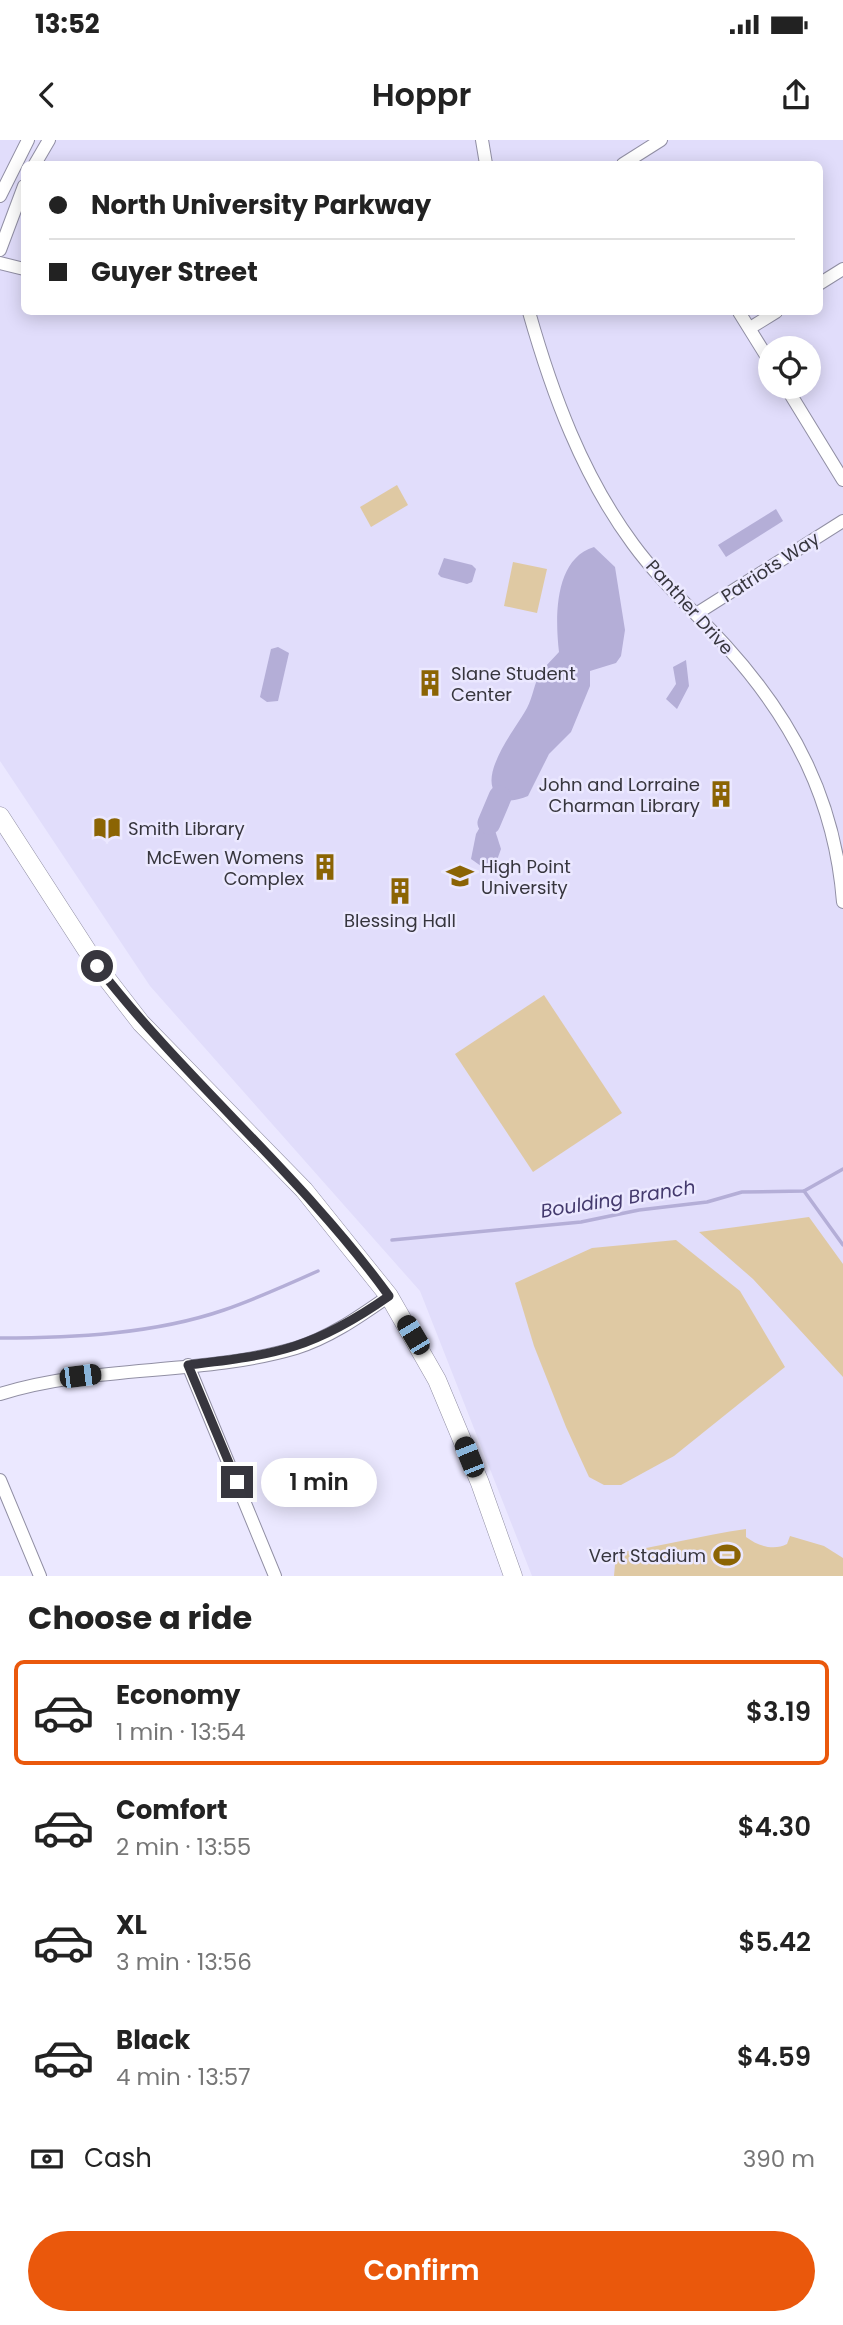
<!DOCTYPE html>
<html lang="en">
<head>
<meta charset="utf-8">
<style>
	body { margin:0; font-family:Poppins,sans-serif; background:#f2f2f2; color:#222; height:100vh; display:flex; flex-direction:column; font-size:26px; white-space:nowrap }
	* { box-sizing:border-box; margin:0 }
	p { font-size:23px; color:#767676 }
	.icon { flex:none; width:38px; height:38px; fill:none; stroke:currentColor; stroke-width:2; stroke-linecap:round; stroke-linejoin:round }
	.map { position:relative; height:1436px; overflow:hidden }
	.side { display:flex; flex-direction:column; background:#fff; flex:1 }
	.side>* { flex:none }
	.banner { position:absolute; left:21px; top:21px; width:802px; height:154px; border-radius:10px; box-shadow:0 4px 18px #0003; display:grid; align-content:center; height:154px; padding:0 28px; background:#fff }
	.fabs { position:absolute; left:758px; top:196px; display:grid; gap:14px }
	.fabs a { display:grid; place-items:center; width:63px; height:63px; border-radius:50%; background:#fff; box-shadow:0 4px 18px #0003; font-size:35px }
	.end { position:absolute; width:32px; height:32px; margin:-16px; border:9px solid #37363e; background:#fff; box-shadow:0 0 0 4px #fff }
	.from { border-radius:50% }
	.bubble { position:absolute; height:49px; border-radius:24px; background:#fff; box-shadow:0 4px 18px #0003; font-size:23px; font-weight:600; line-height:49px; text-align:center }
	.car { position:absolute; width:21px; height:42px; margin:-21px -10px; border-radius:9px; box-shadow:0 0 5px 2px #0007; background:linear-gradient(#222 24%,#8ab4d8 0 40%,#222 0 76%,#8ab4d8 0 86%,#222 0) }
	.banner b { display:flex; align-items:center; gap:24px; height:66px; font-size:26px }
	.banner b+b { border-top:2px solid #e0e0e0 }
	.banner i { width:18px; height:18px; background:#222 }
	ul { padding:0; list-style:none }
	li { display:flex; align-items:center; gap:21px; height:105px; margin:0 14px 10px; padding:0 14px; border:4px solid transparent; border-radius:10px }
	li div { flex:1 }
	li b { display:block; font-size:26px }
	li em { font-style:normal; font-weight:600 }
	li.current { border-color:#ea580c }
	li>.icon { width:63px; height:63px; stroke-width:1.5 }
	h2 { padding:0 28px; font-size:32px; line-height:84px }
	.pay { display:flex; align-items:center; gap:18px; height:77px; padding:0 28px; font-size:26px }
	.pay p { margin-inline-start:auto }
	.primary-button { display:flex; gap:14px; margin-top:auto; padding:14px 28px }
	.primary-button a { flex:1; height:80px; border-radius:42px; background:#ea580c; color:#fff; font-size:28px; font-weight:600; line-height:80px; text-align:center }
	.status { display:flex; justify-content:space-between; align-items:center; height:49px; padding:0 35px; background:#fff; direction:ltr }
	.status svg { height:19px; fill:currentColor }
	header { display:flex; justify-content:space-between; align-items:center; height:91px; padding:0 28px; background:#fff; font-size:32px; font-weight:600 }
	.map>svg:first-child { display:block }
	.built { fill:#e1ddfb; fill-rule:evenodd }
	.green { fill:#dfc9a3 }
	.water { fill:#b4aed7 }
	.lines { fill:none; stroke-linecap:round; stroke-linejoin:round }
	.stream { stroke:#b4aed7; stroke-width:3.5 }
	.river { stroke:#b4aed7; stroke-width:23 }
	.street-casing { stroke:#918fa4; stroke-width:14 }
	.secondary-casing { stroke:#918fa4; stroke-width:19 }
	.street { stroke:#fff; stroke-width:12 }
	.secondary { stroke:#fff; stroke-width:18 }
	.route { stroke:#37363e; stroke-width:9 }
	.labels { text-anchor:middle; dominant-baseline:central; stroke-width:5; stroke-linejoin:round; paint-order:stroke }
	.street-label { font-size:18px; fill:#37363e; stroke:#ebe8ff }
	.poi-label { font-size:18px; fill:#37363e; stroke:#ebe8ff; text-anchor:start }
	.water-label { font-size:19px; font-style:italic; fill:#443a6e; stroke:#ebe8ff }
</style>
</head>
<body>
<div class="status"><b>13:52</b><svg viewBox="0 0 49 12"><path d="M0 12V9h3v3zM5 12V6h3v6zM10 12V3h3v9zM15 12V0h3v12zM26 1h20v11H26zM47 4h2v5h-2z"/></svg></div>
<header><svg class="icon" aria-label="back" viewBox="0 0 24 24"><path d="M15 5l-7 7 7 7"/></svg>Hoppr<svg class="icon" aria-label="share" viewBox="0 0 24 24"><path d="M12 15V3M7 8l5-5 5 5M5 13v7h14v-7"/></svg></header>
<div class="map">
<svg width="843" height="1436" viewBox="0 0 843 1436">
	<rect width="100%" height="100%" fill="#ebe8ff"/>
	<path class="built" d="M0 0H843V1436H532L420 1151 150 846 0 621ZM24 24H819V172H24ZM770 208H808V247H770Z"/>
	<g class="green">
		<path d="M397 345 408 365 371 387 360 367Z"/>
		<path d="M513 422 547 429 537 473 504 466Z"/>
		<path d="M544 855 622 973 533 1032 455 914Z"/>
		<path d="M809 1077 843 1124V1237L753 1139 699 1092Z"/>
		<path d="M676 1100 740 1151 785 1227 674 1316 621 1345H604L589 1337 566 1287 534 1206 515 1143 592 1108Z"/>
		<path d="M746 1389V1397C758 1406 774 1411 787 1404L790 1396 824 1406 843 1418V1436H614L616 1413C660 1407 702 1395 746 1389Z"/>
	</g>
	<g class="water">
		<path d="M776 369 783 381 726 417 718 405Z"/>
		<path d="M594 407 615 427 625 490 621 516 616 523 590 531V546L571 592 549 614 528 656C517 660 507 664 497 655 477 635 517 587 527 568 533 557 534 543 541 532 546 525 553 519 559 512 555 478 554 419 594 407Z"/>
		<path d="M444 418 472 425 476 429 472 442 467 444 441 437 438 434Z"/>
		<path d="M278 507 289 513 278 561 267 562 260 557 271 509Z"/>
		<path d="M686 520 689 546 677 569 666 559 676 544 673 527Z"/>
		<path d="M483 682 493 684 501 709 497 720 481 726 471 719 476 694Z"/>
	</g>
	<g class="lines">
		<g class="stream">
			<path d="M804 1051 843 1105"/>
			<path d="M392 1100 581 1082 639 1070 707 1062 742 1052 804 1051 843 1029"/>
			<path d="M0 1198C73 1198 154 1194 224 1170 256 1159 287 1145 318 1131"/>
		</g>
		<path class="river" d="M489 683 500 657"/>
		<defs>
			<g id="street">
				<path d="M482 0 486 24"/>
				<path d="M35 24 49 0"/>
				<path d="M623 24 661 0"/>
				<path d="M0 56 28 0"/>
				<path d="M0 110 24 46"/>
				<path d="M0 123 24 129"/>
				<path d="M819 144 843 129"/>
				<path d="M529 172C552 253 582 335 633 404 660 441 695 472 726 506 794 581 835 661 843 762"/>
				<path d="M739 172 770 222"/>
				<path d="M750 188 776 172"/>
				<path d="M786 247 843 340"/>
				<path d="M696 474 843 381"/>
				<path d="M188 1225 275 1436"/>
				<path d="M0 1254C96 1224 201 1236 296 1208 331 1197 360 1176 389 1156"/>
				<path d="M0 1340 40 1436"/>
			</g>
			<path id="secondary" d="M0 676 97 826 141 883 304 1050 389 1156 437 1240 480 1343 513 1436"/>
		</defs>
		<use href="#street" class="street-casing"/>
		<use href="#secondary" class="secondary-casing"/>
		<use href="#street" class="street"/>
		<use href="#secondary" class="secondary"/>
	</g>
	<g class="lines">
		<path class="route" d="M97 826C187 942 302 1036 389 1156 315 1208 277 1215 188 1225L237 1342"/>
	</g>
	<defs>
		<symbol id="building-bare" viewBox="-9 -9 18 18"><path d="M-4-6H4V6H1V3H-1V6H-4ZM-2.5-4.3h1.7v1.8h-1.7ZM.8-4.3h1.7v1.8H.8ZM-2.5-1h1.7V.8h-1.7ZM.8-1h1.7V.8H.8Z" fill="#8b6404" stroke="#ebe8ff" stroke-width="2.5" paint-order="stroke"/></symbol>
		<symbol id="library-bare" viewBox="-9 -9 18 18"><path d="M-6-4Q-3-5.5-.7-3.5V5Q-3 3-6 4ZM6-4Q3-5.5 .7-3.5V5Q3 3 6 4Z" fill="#8b6404" stroke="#ebe8ff" stroke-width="2.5" paint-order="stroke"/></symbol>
		<symbol id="university-bare" viewBox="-9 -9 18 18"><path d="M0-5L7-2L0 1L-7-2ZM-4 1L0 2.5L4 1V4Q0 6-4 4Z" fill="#8b6404" stroke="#ebe8ff" stroke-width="2.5" paint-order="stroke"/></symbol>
		<symbol id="stadium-bare" viewBox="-9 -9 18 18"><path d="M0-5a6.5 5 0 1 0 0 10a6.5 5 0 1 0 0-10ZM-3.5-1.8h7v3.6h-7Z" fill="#8b6404" stroke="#ebe8ff" stroke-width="2.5" paint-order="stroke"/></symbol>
	</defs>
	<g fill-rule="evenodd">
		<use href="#building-bare" x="411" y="524" width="38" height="38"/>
		<use href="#building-bare" x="702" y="635" width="38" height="38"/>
		<use href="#library-bare" x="88" y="669" width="38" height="38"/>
		<use href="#building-bare" x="306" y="708" width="38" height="38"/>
		<use href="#university-bare" x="441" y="717" width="38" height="38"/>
		<use href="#building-bare" x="381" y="732" width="38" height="38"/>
		<use href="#stadium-bare" x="708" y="1396" width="38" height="38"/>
	</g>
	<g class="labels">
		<g class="street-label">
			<text transform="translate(770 427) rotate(-33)">Patriots Way</text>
			<text transform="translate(690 467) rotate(48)">Panther Drive</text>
		</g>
		<g class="poi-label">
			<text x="451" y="533">Slane Student<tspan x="451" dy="21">Center</tspan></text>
			<text x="700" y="644" text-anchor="end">John and Lorraine<tspan x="700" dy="21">Charman Library</tspan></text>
			<text x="128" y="688">Smith Library</text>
			<text x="304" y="717" text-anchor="end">McEwen Womens<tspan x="304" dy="21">Complex</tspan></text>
			<text x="481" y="726">High Point<tspan x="481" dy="21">University</tspan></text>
			<text x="400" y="780" text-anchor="middle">Blessing Hall</text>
			<text x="706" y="1415" text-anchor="end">Vert Stadium</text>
		</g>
		<g class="water-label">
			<text transform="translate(618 1059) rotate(-9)">Boulding Branch</text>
		</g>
	</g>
</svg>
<div class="fabs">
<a><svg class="icon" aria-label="locate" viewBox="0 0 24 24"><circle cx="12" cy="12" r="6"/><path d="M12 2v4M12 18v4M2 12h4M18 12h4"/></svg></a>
</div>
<i class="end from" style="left:97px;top:826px"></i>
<i class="end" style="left:237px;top:1342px"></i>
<div class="bubble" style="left:261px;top:1318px;width:116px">1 min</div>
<i class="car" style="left:413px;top:1195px;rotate:329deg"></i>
<i class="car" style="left:80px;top:1236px;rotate:83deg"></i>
<i class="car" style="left:469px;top:1317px;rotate:338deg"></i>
<div class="banner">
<b><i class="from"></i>North University Parkway</b>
<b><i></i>Guyer Street</b>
</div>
</div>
<section class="side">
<h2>Choose a ride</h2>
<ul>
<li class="current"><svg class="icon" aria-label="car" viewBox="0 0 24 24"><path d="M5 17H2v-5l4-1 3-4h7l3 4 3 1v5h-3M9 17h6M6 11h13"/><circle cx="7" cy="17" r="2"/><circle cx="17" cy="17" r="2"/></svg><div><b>Economy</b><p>1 min · 13:54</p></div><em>$3.19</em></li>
<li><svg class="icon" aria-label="car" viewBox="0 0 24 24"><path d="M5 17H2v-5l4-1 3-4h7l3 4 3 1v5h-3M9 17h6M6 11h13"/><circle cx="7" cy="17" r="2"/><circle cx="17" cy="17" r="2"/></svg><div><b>Comfort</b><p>2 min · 13:55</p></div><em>$4.30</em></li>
<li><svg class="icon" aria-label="car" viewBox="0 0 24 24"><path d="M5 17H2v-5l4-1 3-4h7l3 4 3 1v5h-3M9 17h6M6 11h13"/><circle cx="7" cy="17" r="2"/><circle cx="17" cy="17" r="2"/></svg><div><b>XL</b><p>3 min · 13:56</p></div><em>$5.42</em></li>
<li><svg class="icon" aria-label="car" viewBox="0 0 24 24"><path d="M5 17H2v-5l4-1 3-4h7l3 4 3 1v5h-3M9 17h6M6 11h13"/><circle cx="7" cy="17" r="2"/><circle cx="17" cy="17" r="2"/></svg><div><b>Black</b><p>4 min · 13:57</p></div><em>$4.59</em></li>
</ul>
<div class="pay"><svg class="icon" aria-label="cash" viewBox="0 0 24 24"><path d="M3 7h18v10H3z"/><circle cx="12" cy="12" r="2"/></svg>Cash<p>390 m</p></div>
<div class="primary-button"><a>Confirm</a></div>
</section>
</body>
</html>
